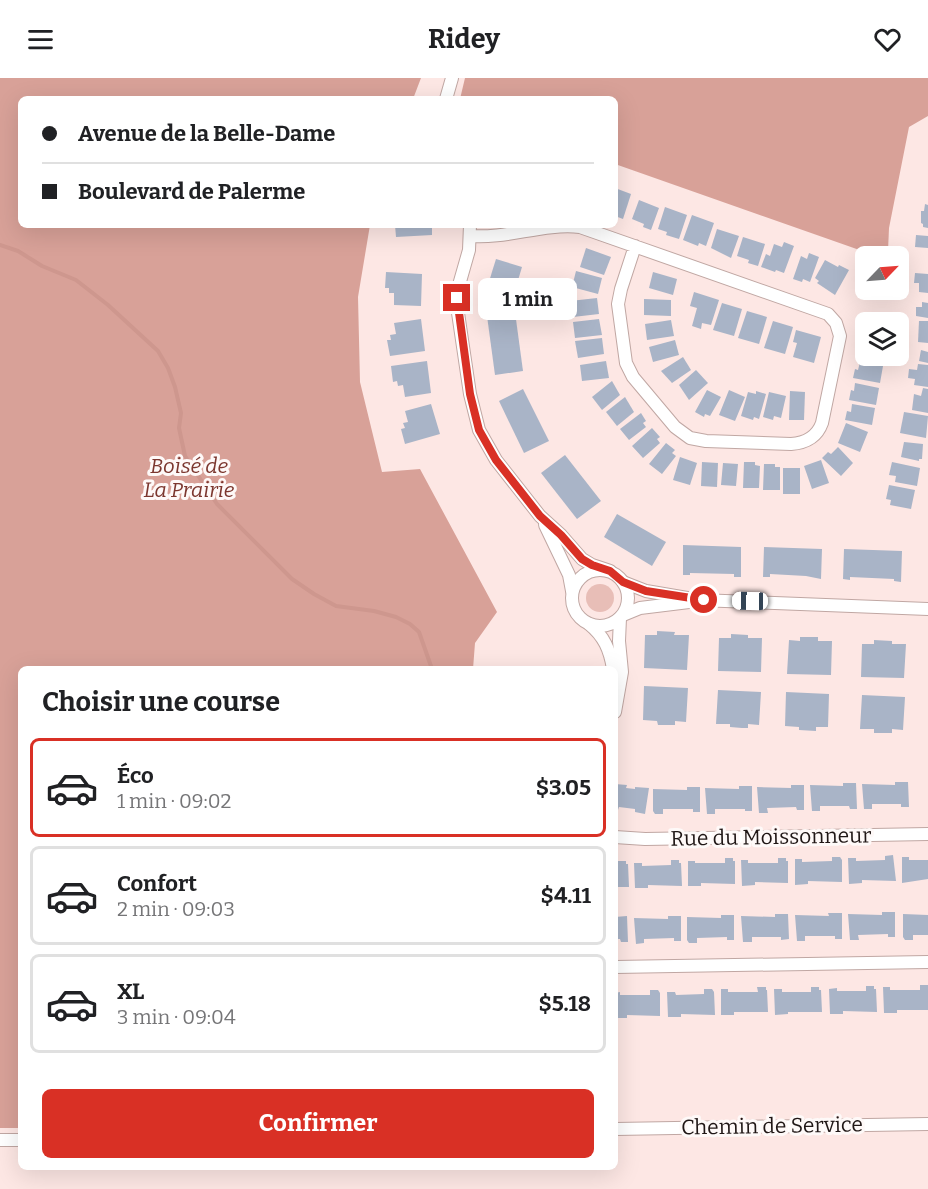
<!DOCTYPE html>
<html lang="fr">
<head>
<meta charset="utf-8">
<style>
	body { margin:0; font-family:Bitter,serif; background:#f2f2f2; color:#202124; height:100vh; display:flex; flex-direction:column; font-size:22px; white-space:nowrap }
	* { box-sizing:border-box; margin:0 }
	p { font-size:20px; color:#757577 }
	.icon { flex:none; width:33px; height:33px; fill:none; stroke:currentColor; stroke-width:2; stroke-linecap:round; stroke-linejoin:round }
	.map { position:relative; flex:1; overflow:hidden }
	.drawer { position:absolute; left:18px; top:588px; width:600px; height:504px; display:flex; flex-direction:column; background:#fff; border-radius:9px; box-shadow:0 6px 24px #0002 }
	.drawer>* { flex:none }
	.guide { position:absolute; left:18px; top:18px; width:600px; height:132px; border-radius:9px; box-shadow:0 6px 24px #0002; display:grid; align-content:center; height:132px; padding:0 24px; background:#fff }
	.needle { width:39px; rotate:65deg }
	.buttons { position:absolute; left:855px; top:168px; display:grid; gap:12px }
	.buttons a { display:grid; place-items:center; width:54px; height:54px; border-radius:9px; background:#fff; box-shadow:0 6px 24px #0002; font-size:30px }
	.end { position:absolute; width:27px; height:27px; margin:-14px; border:8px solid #d93025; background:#fff; box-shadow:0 0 0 3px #fff }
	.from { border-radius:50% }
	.bubble { position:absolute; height:42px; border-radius:9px; background:#fff; box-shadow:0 6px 24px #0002; font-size:20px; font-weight:700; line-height:42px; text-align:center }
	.car { position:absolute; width:18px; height:36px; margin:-18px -9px; border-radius:8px; box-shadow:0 0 4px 2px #0007; background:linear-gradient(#fff 24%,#345 0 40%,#fff 0 76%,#345 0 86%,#fff 0) }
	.guide b { display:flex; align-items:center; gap:21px; height:57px; font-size:22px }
	.guide b+b { border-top:2px solid #e0e0e0 }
	.guide i { width:15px; height:15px; background:#202124 }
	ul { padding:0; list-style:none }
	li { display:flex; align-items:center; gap:18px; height:99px; margin:0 12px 9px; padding:0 12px; border:3px solid #e0e0e0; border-radius:9px }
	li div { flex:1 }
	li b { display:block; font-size:22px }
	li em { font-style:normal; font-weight:700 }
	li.selected { border-color:#d93025 }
	li>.icon { width:54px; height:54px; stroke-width:1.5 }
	h2 { padding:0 24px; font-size:27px; line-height:72px }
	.cta { display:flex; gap:12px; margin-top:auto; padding:12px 24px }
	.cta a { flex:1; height:69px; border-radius:9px; background:#d93025; color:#fff; font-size:24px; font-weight:700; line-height:69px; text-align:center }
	header { display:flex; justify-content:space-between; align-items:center; height:78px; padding:0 24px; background:#fff; font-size:27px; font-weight:700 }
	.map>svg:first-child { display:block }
	.green { fill:#e8beb7 }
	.forest { fill:#d8a198 }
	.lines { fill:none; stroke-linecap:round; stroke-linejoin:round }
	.stream { stroke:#ce978e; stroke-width:4 }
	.building { fill:#a9b4c7 }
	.minor-casing { stroke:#c0a7a3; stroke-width:14 }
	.minor { stroke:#fff; stroke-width:12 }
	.route { stroke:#d93025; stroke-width:8 }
	.labels { text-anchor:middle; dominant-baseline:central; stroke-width:6; stroke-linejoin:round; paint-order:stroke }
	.park-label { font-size:21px; font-style:italic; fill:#7c372f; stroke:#fef9f8 }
	.street-label { font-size:21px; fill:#1f1615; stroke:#fef9f8 }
</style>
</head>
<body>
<header><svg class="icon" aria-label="menu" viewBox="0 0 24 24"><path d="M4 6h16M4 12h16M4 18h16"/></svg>Ridey<svg class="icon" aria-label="heart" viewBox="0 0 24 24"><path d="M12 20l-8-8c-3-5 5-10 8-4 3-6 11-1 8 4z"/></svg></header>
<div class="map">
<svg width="928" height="1111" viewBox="0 0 928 1111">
	<rect width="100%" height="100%" fill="#fde7e4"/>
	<circle class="green" cx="600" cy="520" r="14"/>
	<g class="forest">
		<path d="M0 0H421L413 21H21V147H370L358 219 360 304 382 394 420 391 497 534 475 565 473 591H21V1050H0Z"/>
		<path d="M465 0H928V38L909 49 889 150 888 173 877 172 868 175 615 86V21H460Z"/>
	</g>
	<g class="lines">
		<path class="stream" d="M0 167 18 173 42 188 76 202 108 227 158 273 168 290 175 309 181 335 179 350 185 378 217 426 292 501 314 516 336 528 374 533 396 539 410 546 419 554 432 591"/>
	</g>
	<g class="building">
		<path d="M615 110 631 116 623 141 615 138Z"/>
		<path d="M639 122 659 130 651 152 643 149 644 146 632 141Z"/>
		<path d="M925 126 928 127V150L923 149V146L921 145V133H924Z"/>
		<path d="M665 129 687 137 679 161 666 157 667 154 658 151Z"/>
		<path d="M692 137 714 145 706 168 699 165 698 168 683 162Z"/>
		<path d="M395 147H432V157L396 159Z"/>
		<path d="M717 151 739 158 731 180 711 170Z"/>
		<path d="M916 157 928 158V170L915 169Z"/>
		<path d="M743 159 765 166 758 188 748 185 749 182 737 178Z"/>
		<path d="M784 164 794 168 784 195 776 192 775 194 761 189 766 176 770 178 774 166 782 169Z"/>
		<path d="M586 170 611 179 604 197 580 189Z"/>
		<path d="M809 175 819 179 810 204 803 201 802 204 793 201 801 178 807 181Z"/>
		<path d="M496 181 522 189 513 219 487 210Z"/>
		<path d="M825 182 838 189 839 187 849 192 835 217 817 205 819 203 815 200Z"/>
		<path d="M576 193 602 200 598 216 572 209Z"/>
		<path d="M386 194 422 196 421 228 394 227V215H389V210H385Z"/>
		<path d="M653 194 677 201 673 217 649 210Z"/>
		<path d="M915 195 928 196V215L919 214V205H914Z"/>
		<path d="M694 214 719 222 711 247 702 245 701 251 692 248 697 230 690 228Z"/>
		<path d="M597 220 599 236 573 239 570 223Z"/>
		<path d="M644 221 671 222V238L644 237Z"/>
		<path d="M922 224 928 225V240L916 238V229H922Z"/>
		<path d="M722 225 742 231 734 258 713 252Z"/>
		<path d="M747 233 767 239 759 266 738 260Z"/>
		<path d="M515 234 523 293 495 297 487 238Z"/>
		<path d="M421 241 425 273 390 278 387 262H391L390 257 396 256 394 245Z"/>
		<path d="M599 241 602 257 575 260 573 244Z"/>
		<path d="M671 242 674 258 647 262 645 246Z"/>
		<path d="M773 243 793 249 785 276 764 270Z"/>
		<path d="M919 243H928V265L918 264Z"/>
		<path d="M796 252 821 259 814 285 793 279 797 265 793 264Z"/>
		<path d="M602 260 604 276 578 280 575 263Z"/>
		<path d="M675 262 679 277 653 284 649 269Z"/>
		<path d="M864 264 866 265V278H885L884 286 857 281 859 272H862Z"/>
		<path d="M921 272 928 274V285L919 283Z"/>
		<path d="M683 279 691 292 672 305 661 293Z"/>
		<path d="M427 283 431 315 405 319 403 307 398 308 397 303 393 304 391 288Z"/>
		<path d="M606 283 609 300 582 303 580 287Z"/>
		<path d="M860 284 883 288 880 305 853 300 855 291 858 292Z"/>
		<path d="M918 286 928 287V309L914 307 915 301 908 300 909 291 917 292Z"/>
		<path d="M696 292 708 305 689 322 679 307Z"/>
		<path d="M612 303 620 317 602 332 592 319Z"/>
		<path d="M855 305 879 310 876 327 849 322 851 312 854 313Z"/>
		<path d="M923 310 928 311V335L912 332 914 316 921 318Z"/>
		<path d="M523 311 549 363 524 375 499 323Z"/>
		<path d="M707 312 721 319 710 338 705 336 704 339 695 334Z"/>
		<path d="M729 312 745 319 735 343 719 337Z"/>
		<path d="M756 313 766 316 759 341 754 339 753 342 741 338 748 314 756 316Z"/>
		<path d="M790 313 805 314 804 342H789Z"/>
		<path d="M769 314 786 318 781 340 774 338 773 342 763 339Z"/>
		<path d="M625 319 634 334 617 348 606 334Z"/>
		<path d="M431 326 440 356 405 366 401 351 405 350 403 345 408 344 405 333Z"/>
		<path d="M852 326 875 330 872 347 845 342 847 333 851 334Z"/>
		<path d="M904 334 928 338 926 360 900 355Z"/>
		<path d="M641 335 646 343 643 345 646 349 629 362 620 351Z"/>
		<path d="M846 345 868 354 860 374 838 365Z"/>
		<path d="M652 350 660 359 657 361 660 365 643 380 632 368Z"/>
		<path d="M904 364 923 366 922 381H919V383L901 379Z"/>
		<path d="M666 365 675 372 672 375 676 378 662 396 649 386Z"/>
		<path d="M838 369 853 385 841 398 822 380 828 374 831 376Z"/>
		<path d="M565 377 601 423 577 441 541 395Z"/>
		<path d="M680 379 697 385 690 407 673 402Z"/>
		<path d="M821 382 829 405 812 411 804 388Z"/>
		<path d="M702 384 718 385 717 409 701 408Z"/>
		<path d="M744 384H755V387L760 388 759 410H743Z"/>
		<path d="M892 384 920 390 917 408 895 404 896 398 889 397Z"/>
		<path d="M723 385 738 386 736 408 721 407Z"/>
		<path d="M764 386H775V389H780V412H763Z"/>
		<rect x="783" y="390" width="17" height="26"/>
		<path d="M889 407 915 412 911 431 890 427 891 422 886 421Z"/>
		<path d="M617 436 666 464 652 488 604 459Z"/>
		<path d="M683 467 741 469V499H734V496L690 495V497H683Z"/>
		<path d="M764 469 822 471 821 501 806 498 770 496V499H763Z"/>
		<path d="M844 471 902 473 901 504 894 503V501L850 499V502L843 501Z"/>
		<path d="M657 553 675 554 674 557H689L687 592 644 590 645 557H657Z"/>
		<path d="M731 556 748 557V560H762L761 594 718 593 719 560H731Z"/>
		<path d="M800 559H818V563H832L831 597 787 596 789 562 800 563Z"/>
		<path d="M874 562 892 563V566H906L904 600 861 599 862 566H874Z"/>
		<path d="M644 608 688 610 686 644 675 643V647H658L657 643 643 642Z"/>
		<path d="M718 612 761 614 759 647 748 646V650H742L730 649V646H716Z"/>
		<path d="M786 614 829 616 828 649H816V653L799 652V649L785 648Z"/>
		<path d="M862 617 905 619 903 652 892 651V655H874V651H860Z"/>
		<path d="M895 704H908L909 729H901V726H872V731H864L862 706 895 707Z"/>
		<path d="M843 705H856L857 731H850L849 728H820V733H812L810 707 843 708Z"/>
		<path d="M615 706 627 707 626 710 635 711V709L649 710 645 736 635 734V731L619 729 618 732 615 731Z"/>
		<path d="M791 707H804V732H797L796 729 767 730 768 735H759L757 709 791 710Z"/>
		<path d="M739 708H752V733H745V731H715V736H707L705 710 739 711Z"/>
		<path d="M687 709H700V734H693V731H663V736H655L653 733V711L687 712Z"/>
		<path d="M893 777 896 803 862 802V805L849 806 848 780H856V783L885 782V778Z"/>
		<path d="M832 779H840L842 782V804L808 803V806L795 807V781H802V784L832 783Z"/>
		<path d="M902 779H909V782H928V801L902 805Z"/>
		<path d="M725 780H733V783H735V806L701 805V808H688V783H695V785H725Z"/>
		<path d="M778 780H786V783H788V805L755 804V807L742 808 741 782H748V785H778Z"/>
		<path d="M671 782H679V785H681L682 808 648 807V810H635L634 785H642V788L671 787Z"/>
		<path d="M618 783H626V786H628L629 809H615V788H618Z"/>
		<path d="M882 834H895V859H888V856L858 857 859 862H850L848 836 882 837Z"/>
		<path d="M828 835H842V861H835V858H805V863H797L795 837 829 838Z"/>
		<path d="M775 836H788L789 861 781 862V859H752V864H743L741 838 775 839Z"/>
		<path d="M903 836 928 837V857H913V862H905L903 859Z"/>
		<path d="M721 837H734V862H727V859L697 860V865H689L687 862V839L721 840Z"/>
		<path d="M627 838 628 864H621L620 861H615V839Z"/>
		<path d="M668 838H681V863H674V860L644 861V865L636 866 634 840 668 841Z"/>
		<path d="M920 907H928V932H897V935H884L883 909H890V912H920Z"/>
		<path d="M866 908H874V911H876L877 934 843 933V936H830L829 911 837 910V913H866Z"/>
		<path d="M757 909H766V912H767L768 934H734V937H721V911H728V914H758Z"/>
		<path d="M811 909H819V912H821L822 934H788V936L775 937 774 911H782V914H811Z"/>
		<path d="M704 911H712L714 914 715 937 681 936V939H668L667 914H675L676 917 704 916Z"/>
		<path d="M650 912H658L660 915V938L627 937V940H615V915L620 914V917H650Z"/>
	</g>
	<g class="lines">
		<defs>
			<g id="minor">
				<path d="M446 21 452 0"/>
				<path d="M470 147 469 172 459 207 457 228 470 316 479 352 496 382 540 438 561 457 582 481 592 487 610 493"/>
				<path d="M470 158C507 161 543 145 580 149L828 236 836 245 840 258 822 345C817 359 805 365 791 366L706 363 690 360 675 349 633 299 626 285 618 226 621 211 635 168"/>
				<path d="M545 447 569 497 572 513"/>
				<circle cx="600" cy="520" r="28"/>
				<path d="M623 504 646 513 699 522 928 531"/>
				<path d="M623 537 640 530 689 524"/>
				<path d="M589 546C604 558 610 572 613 591"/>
				<path d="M615 634 622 594 619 563 620 540"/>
				<path d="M615 759 645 761 928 756"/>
				<path d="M615 889 928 884"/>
				<path d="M615 1051 928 1046"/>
				<path d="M0 1062H21"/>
			</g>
		</defs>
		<use href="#minor" class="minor-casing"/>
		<use href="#minor" class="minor"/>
	</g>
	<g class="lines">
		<path class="route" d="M457 220 470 316 479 352 496 382 540 438 561 457 582 481 592 487 610 493 623 504 646 513 704 522"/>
	</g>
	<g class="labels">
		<g class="park-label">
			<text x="189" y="388">Boisé de<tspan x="189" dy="24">La Prairie</tspan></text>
		</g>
		<g class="street-label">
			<text transform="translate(771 759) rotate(-1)">Rue du Moissonneur</text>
			<text transform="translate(772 1048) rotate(-1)">Chemin de Service</text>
		</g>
	</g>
</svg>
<div class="buttons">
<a><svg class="needle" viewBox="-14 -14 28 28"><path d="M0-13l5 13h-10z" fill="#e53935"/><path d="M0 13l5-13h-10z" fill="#757577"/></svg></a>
<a><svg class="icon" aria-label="layers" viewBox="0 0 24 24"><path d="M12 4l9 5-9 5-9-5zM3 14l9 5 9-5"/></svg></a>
</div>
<i class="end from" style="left:704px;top:522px"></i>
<i class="end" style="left:457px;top:220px"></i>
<div class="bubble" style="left:478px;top:200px;width:99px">1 min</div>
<i class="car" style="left:750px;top:523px;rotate:271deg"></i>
<div class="guide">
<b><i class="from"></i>Avenue de la Belle-Dame</b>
<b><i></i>Boulevard de Palerme</b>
</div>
<section class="drawer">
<h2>Choisir une course</h2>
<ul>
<li class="selected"><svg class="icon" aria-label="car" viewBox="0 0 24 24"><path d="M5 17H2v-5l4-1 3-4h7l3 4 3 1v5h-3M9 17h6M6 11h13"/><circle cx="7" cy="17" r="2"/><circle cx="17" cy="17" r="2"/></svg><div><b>Éco</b><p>1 min · 09:02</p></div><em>$3.05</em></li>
<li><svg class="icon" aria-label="car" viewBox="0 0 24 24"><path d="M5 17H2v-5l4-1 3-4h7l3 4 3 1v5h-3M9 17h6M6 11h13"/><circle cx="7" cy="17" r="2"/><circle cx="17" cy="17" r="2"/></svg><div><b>Confort</b><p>2 min · 09:03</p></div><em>$4.11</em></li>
<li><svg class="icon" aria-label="car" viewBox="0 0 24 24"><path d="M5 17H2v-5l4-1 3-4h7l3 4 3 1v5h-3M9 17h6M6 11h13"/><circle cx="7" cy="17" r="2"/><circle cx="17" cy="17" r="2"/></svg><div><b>XL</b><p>3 min · 09:04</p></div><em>$5.18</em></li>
</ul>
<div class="cta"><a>Confirmer</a></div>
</section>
</div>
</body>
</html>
